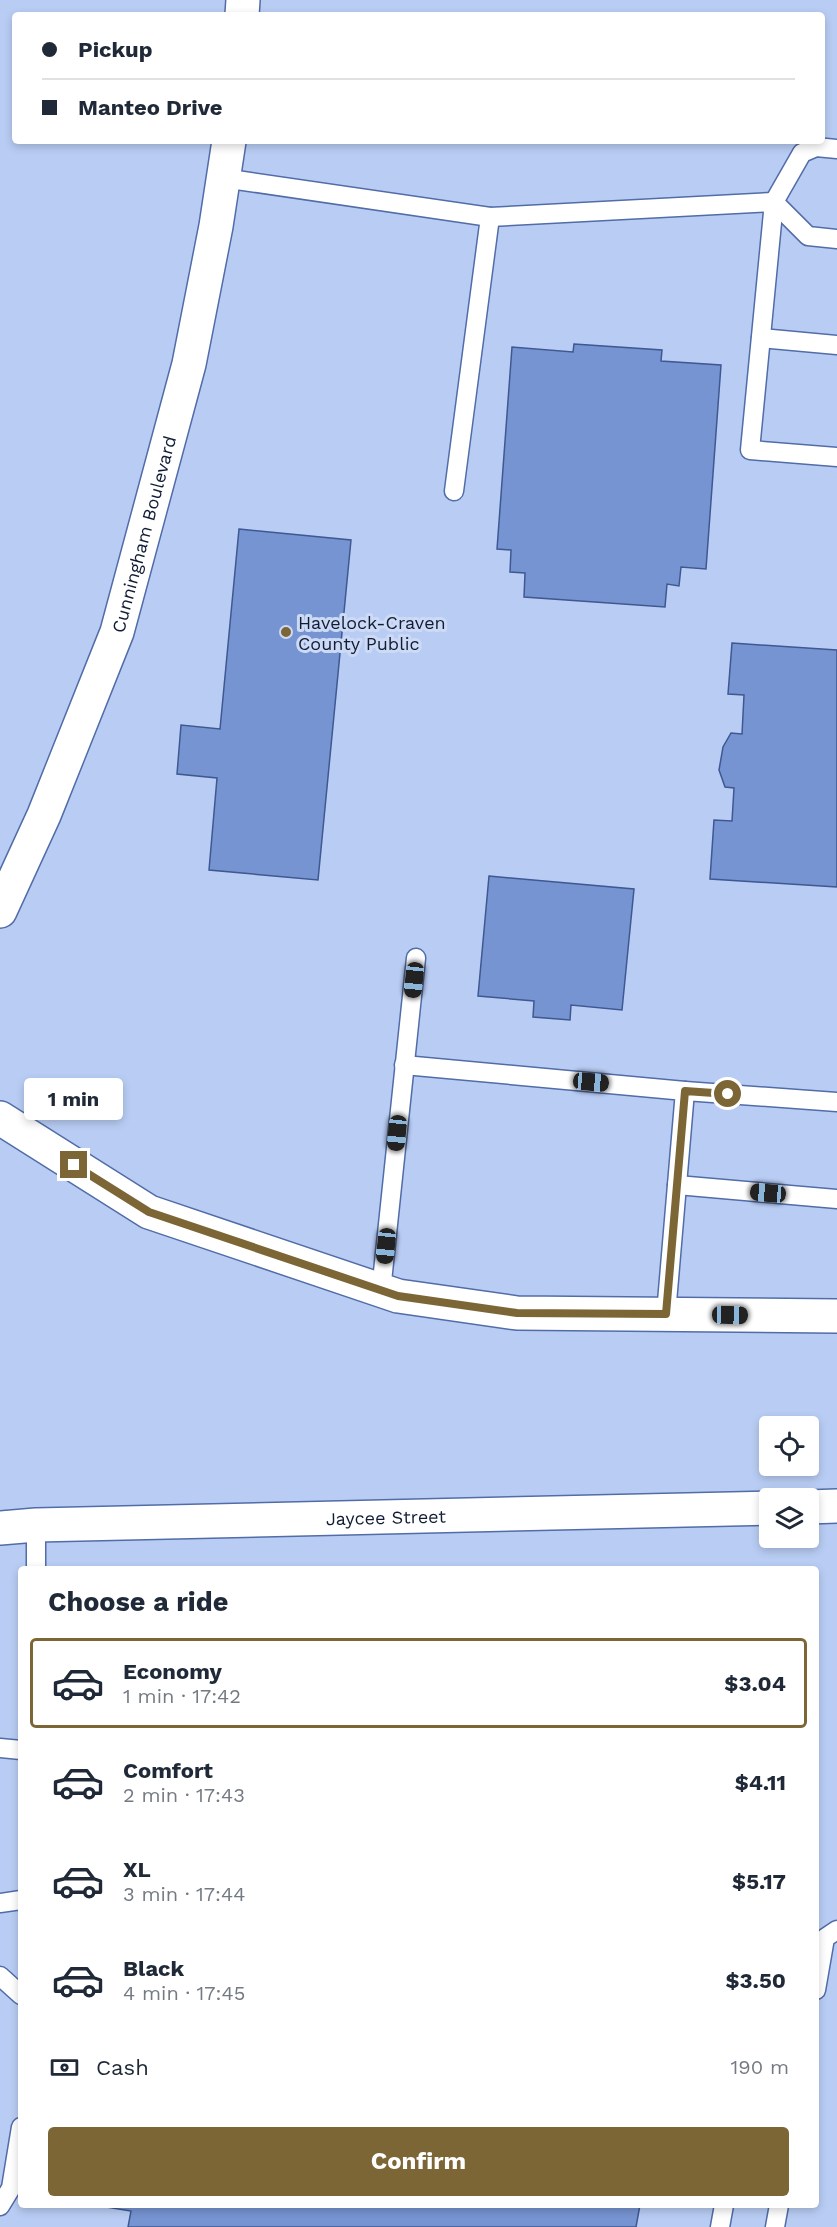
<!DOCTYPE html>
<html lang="en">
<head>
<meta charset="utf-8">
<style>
	body { margin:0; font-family:"Work Sans",sans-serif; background:#f6f6f7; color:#1f2937; height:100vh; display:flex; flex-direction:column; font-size:22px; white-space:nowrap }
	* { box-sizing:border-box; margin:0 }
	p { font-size:20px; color:#747a83 }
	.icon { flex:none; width:33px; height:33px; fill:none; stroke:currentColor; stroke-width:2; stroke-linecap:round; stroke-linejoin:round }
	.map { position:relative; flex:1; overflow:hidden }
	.side { position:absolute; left:18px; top:1566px; width:801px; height:642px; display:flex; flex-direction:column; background:#fff; border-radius:6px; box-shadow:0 3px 9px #0003 }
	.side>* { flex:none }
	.hud { position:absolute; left:12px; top:12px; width:813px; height:132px; border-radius:6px; box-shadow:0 3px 9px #0003; display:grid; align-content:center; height:132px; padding:0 30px; background:#fff }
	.controls { position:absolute; left:759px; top:1416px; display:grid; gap:12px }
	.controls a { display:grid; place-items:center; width:60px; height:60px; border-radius:6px; background:#fff; box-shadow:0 3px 9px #0003; font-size:30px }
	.end { position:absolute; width:27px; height:27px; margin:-14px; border:8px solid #7d6636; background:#fff; box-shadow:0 0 0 3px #fff }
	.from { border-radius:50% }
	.bubble { position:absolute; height:42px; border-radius:6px; background:#fff; box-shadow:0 3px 9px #0003; font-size:20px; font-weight:700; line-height:42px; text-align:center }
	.car { position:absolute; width:18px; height:36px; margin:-18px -9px; border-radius:8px; box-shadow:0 0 4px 2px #0007; background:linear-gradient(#222 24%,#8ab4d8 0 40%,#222 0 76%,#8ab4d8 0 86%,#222 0) }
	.hud b { display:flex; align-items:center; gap:21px; height:57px; font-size:22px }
	.hud b+b { border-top:2px solid #e0e1e3 }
	.hud i { width:15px; height:15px; background:#1f2937 }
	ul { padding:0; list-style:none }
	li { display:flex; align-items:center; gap:18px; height:90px; margin:0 12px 9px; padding:0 18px; border:3px solid transparent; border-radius:6px }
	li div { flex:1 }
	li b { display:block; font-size:22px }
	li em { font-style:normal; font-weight:700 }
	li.active { border-color:#7d6636 }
	li>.icon { width:54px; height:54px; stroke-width:1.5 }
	h2 { padding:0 30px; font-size:27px; line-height:72px }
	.pay { display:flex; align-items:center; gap:15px; height:66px; padding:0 30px; font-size:22px }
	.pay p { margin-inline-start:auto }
	.action { display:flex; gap:12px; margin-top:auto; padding:12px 30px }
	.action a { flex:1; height:69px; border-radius:6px; background:#7d6636; color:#fff; font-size:24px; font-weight:700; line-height:69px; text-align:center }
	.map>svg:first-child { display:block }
	.building { fill:#7794d2; stroke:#3e5892; stroke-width:1.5 }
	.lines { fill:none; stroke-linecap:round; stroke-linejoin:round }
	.service-casing { stroke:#516ca7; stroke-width:21 }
	.minor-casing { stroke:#516ca7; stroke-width:36 }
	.service { stroke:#fff; stroke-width:18 }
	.minor { stroke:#fff; stroke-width:33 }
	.route { stroke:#7d6636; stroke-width:8 }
	.poi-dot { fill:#7d6636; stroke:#cddaf5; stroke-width:2 }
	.labels { text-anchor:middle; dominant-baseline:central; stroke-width:6; stroke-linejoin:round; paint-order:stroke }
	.street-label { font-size:18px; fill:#111c34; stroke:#cddaf5 }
	.poi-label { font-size:18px; fill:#111c34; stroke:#cddaf5; text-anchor:start }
</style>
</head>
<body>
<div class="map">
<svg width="837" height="2227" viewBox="0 0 837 2227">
	<rect width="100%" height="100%" fill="#b9cdf4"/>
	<g class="building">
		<path d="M574 344 662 350 661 361 721 365 706 569 681 567 679 586 667 584 665 607 524 597 525 573 510 572 511 550 497 549 512 347 573 352Z"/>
		<path d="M239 529 351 540 318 880 209 870 217 778 177 774 181 725 220 729Z"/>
		<path d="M732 643 837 650V887L710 879 714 820 732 821 734 788 725 787 719 770 723 747 731 733 742 734 744 695 728 694Z"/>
		<path d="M489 876 634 889 622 1010 571 1005 570 1020 533 1017 534 1001 478 996Z"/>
		<path d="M94 2205H640L636 2227H128L131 2211Z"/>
	</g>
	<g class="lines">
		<defs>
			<g id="service">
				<path d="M837 149 816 147 802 153 774 202 750 450 837 457"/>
				<path d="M223 178 490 217 774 202 808 236 837 239"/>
				<path d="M761 338 837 345"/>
				<path d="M454 491 490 217"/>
				<path d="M404 1065 685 1091 666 1314"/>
				<path d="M685 1091 837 1102"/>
				<path d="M677 1185 837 1199"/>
				<path d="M381 1291 416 958"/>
				<path d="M36 1525V1569"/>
				<path d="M0 1748 21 1750"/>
				<path d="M0 1903 21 1900"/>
				<path d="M0 1976 21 1995"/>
				<path d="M816 1990 825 1938 837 1930"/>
				<path d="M0 2206 11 2188 21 2127"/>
				<path d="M720 2227 724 2205"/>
				<path d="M775 2227 779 2205"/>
			</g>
			<g id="minor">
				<path d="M242 15 243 0"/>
				<path id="s1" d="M0 911 44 815 117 632 189 364 216 226 229 141"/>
				<path d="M0 1118 149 1212 398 1296 517 1313 837 1316"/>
				<path d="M808 1507 837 1506"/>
				<path id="s2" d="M0 1528 36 1525 770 1508"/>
			</g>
		</defs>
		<use href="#service" class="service-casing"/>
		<use href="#minor" class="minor-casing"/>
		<use href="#service" class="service"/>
		<use href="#minor" class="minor"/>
	</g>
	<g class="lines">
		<path class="route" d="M74 1165 149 1212 398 1296 517 1313 666 1314 685 1091 728 1094"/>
	</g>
	<circle class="poi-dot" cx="286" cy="632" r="6"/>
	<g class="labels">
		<g class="street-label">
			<text stroke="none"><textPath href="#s1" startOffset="404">Cunningham Boulevard</textPath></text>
			<text stroke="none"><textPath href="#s2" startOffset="386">Jaycee Street</textPath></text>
		</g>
		<g class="poi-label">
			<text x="298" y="622">Havelock-Craven<tspan x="298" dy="21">County Public</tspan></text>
		</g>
	</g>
</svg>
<div class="controls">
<a><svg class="icon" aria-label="locate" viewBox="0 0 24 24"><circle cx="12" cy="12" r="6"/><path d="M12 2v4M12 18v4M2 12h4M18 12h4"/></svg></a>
<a><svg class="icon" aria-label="layers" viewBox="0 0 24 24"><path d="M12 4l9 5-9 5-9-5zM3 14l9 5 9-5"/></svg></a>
</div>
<i class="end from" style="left:728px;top:1094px"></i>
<i class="end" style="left:74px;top:1165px"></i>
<div class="bubble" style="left:24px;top:1078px;width:99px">1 min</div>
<i class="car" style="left:414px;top:980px;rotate:186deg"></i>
<i class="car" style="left:591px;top:1082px;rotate:95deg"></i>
<i class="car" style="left:397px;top:1133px;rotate:186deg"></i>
<i class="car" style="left:768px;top:1193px;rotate:275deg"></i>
<i class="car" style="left:386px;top:1246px;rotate:186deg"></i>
<i class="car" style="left:730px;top:1315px;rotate:91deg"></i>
<div class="hud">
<b><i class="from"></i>Pickup</b>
<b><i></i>Manteo Drive</b>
</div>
<section class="side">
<h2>Choose a ride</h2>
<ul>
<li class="active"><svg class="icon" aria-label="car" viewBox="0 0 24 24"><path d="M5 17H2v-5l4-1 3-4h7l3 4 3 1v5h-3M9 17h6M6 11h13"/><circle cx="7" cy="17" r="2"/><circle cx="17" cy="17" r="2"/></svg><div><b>Economy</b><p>1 min · 17:42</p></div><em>$3.04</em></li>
<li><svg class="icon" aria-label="car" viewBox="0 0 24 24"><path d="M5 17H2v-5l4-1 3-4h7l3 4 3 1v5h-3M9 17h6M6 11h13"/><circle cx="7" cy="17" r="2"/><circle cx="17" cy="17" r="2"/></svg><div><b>Comfort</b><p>2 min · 17:43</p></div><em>$4.11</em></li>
<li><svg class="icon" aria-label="car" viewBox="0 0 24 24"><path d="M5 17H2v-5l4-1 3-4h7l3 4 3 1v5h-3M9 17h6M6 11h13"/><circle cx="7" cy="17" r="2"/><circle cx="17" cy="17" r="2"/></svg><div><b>XL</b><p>3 min · 17:44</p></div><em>$5.17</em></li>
<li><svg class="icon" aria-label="car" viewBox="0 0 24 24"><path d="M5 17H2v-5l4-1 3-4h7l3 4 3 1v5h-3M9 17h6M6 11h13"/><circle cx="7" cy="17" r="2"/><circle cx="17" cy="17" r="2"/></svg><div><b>Black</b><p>4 min · 17:45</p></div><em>$3.50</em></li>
</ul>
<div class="pay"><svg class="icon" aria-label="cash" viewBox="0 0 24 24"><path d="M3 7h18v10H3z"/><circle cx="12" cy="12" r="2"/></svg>Cash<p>190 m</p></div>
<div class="action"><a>Confirm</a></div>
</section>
</div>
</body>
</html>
